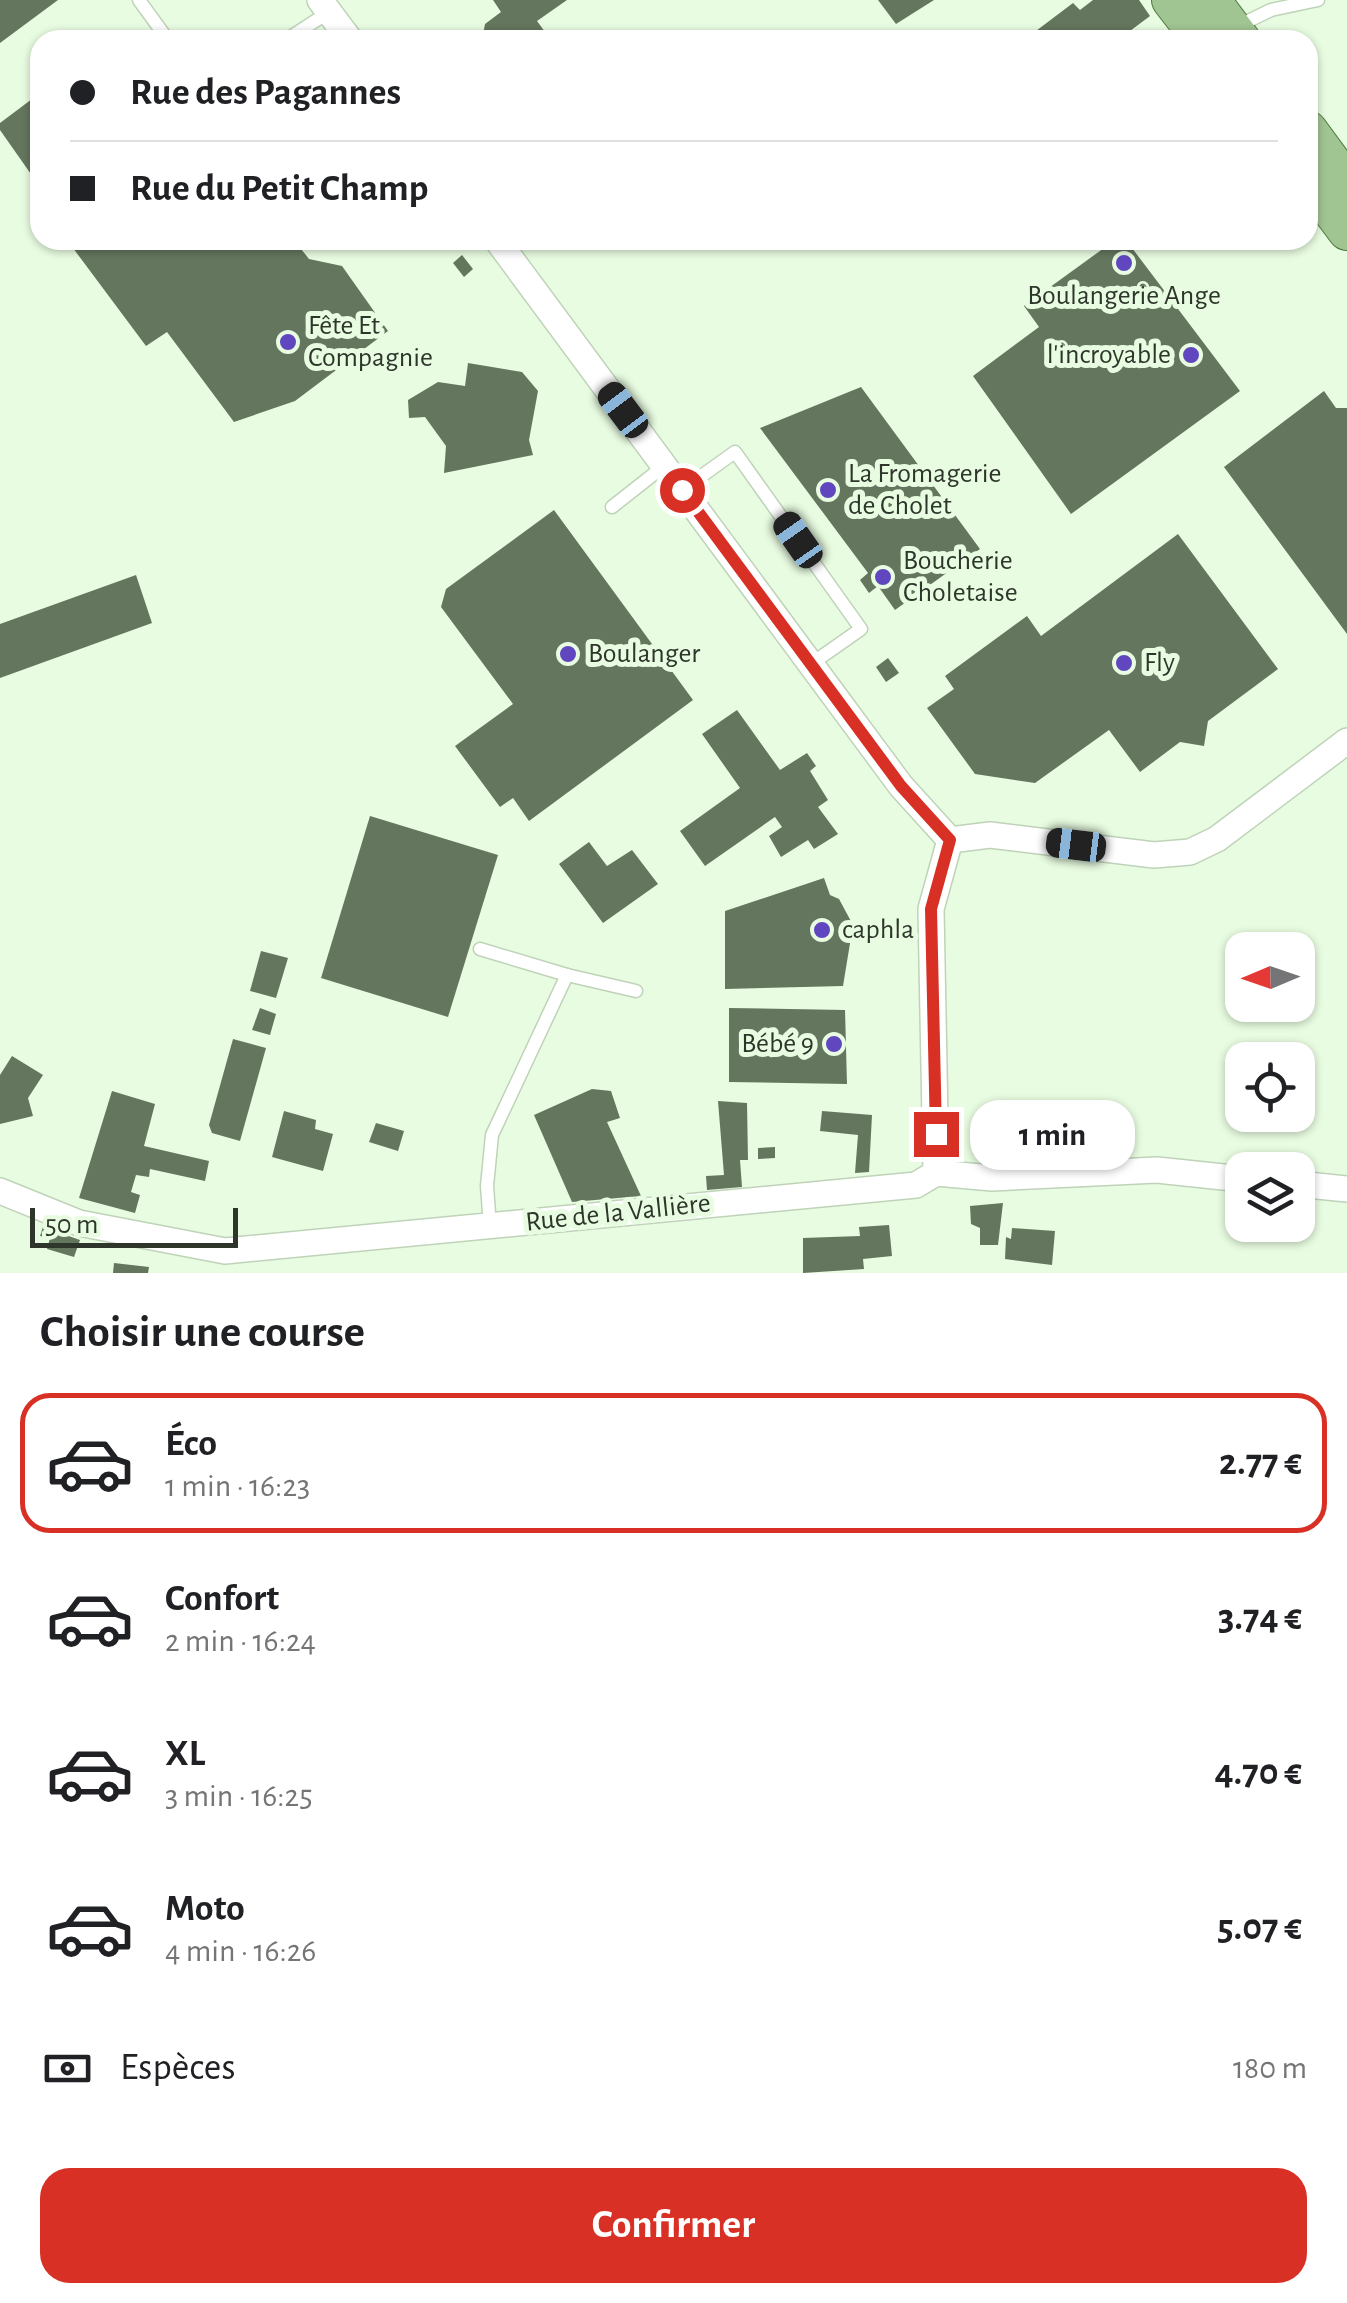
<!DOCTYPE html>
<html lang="fr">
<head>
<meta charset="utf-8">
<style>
	body { margin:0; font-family:"Alegreya Sans",sans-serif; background:#f6f6f6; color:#202124; height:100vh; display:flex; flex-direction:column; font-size:38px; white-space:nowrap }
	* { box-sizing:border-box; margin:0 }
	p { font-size:32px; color:#757577 }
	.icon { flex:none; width:55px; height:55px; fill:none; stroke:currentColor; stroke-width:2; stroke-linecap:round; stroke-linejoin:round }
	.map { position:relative; height:1273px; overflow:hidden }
	.drawer { display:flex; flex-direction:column; background:#fff; flex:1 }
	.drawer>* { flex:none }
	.banner { position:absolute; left:30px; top:30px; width:1288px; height:220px; border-radius:30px; box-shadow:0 2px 8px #0004; display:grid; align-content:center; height:220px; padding:0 40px; background:#fff }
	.needle { width:65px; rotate:268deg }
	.fabs { position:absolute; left:1225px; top:932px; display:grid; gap:20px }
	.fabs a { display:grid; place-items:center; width:90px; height:90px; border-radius:20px; background:#fff; box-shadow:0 2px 8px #0004; font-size:50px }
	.scale { position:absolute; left:30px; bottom:25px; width:208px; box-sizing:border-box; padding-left:10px; border:5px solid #2e362b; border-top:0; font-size:28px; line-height:35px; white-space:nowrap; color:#2e362b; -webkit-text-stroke:8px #e8fce1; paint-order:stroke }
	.end { position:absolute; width:45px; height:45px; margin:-22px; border:12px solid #d93025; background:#fff; box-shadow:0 0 0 5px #fff }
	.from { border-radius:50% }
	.bubble { position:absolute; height:70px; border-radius:30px; background:#fff; box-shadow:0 2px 8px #0004; font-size:32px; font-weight:700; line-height:70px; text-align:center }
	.car { position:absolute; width:30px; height:60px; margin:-30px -15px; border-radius:12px; box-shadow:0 0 8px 2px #0007; background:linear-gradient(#222 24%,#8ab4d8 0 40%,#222 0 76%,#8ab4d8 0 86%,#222 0) }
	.banner b { display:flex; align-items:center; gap:35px; height:95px; font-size:38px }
	.banner b+b { border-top:2px solid #e0e0e0 }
	.banner i { width:25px; height:25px; background:#202124 }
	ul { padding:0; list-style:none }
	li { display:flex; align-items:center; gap:30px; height:140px; margin:0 20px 15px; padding:0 20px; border:5px solid transparent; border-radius:30px }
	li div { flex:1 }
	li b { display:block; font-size:38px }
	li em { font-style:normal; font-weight:700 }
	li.active { border-color:#d93025 }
	li>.icon { width:90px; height:90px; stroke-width:1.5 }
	h2 { padding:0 40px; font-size:45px; line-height:120px }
	.pay { display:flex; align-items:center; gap:25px; height:110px; padding:0 40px; font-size:38px }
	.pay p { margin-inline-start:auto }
	.action { display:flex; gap:20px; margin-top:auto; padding:20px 40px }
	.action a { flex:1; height:115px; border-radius:30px; background:#d93025; color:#fff; font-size:40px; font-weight:700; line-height:115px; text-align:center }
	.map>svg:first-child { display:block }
	.building { fill:#64765e }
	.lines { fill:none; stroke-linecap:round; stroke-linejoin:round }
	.service-casing { stroke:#bfd3b9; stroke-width:15 }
	.minor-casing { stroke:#bfd3b9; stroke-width:28 }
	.primary-casing { stroke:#4e793e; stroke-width:40 }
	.service { stroke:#fff; stroke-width:12 }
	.minor { stroke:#fff; stroke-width:25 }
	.primary { stroke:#a0c492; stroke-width:38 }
	.route { stroke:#d93025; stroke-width:12 }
	.poi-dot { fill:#6147bf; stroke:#e8fce1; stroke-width:4 }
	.labels { text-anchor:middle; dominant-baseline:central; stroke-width:10; stroke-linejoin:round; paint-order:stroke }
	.poi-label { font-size:28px; fill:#2e362b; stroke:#e8fce1; text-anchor:start }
	.street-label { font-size:28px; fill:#2e362b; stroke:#e8fce1 }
</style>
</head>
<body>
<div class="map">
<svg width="1347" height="1273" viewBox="0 0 1347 1273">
	<rect width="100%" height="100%" fill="#e8fce1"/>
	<g class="building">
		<path d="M0 0H58L0 43Z"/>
		<path d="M493 0H567L537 21 551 40H482L485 24 501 12Z"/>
		<path d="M878 0H934L896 24Z"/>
		<path d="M1093 0H1139L1150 16 1118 40H1024L1073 3 1080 10Z"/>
		<path d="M40 93V187L0 130V123Z"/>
		<path d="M67 240H294L309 259 342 266 388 331 295 401 234 422 167 332 146 346Z"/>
		<path d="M1115 240H1126L1240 391 1071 514 973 376 1039 327 1024 306Z"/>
		<path d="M462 255 473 269 464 277 453 263Z"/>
		<path d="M468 363 522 372 538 391 529 440 533 455 444 473 446 446 425 417 409 418 408 400 438 382 465 386Z"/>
		<path d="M861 387 980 549 895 610 878 586 869 593 860 580 868 573 760 428Z"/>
		<path d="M1324 391 1336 408H1347V634L1224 467Z"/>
		<path d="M554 510 693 700 529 821 513 798 500 807 455 746 513 704 441 607 446 589Z"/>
		<path d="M1178 534 1278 669 1208 721 1204 746 1180 742 1140 772 1109 730 1035 783 975 774 927 708 954 689 945 676 1027 616 1041 636Z"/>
		<path d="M136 575 152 623 0 678V624Z"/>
		<path d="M888 658 899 673 886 682 876 667Z"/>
		<path d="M737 710 780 770 807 753 816 766 810 771 828 800 818 807 838 834 814 849 808 840 781 857 769 836 782 827 775 817 705 866 680 831 740 788 702 734Z"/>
		<path d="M370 816 498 855 448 1017 321 978Z"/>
		<path d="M589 842 607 866 632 850 658 884 603 923 559 864Z"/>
		<path d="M824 878 830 895 839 899 853 925 843 986 725 989V911Z"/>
		<path d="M261 951 288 958 276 998 250 991Z"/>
		<path d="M260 1008 276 1014 270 1035 252 1030Z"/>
		<path d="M729 1008 845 1010 847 1084 729 1082Z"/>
		<path d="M233 1039 266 1048 240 1141 212 1133 209 1125Z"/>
		<path d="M12 1056 43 1075 28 1098 33 1116 0 1124V1075Z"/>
		<path d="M592 1089 611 1091 620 1118 607 1122 641 1196 572 1202 534 1115Z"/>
		<path d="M112 1091 155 1104 144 1146 209 1161 205 1181 150 1169 149 1177 136 1175 131 1192 140 1195 135 1213 79 1198Z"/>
		<path d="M718 1101 747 1103 748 1160H740L742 1187 707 1190 706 1176 724 1175Z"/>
		<path d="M284 1111 316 1120 315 1129 333 1134 323 1171 272 1157Z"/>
		<path d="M822 1111 872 1115 869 1172 855 1173 858 1135 820 1131Z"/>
		<path d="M376 1123 404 1131 398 1151 369 1142Z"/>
		<path d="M775 1147V1158L758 1159V1148Z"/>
		<path d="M1003 1203 998 1245H980V1228L971 1224 970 1206Z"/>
		<path d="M889 1225 892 1256 863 1259 864 1269 803 1273V1238L860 1236 859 1227Z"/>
		<path d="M43 1227 80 1240 74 1257 47 1249 50 1238 40 1236Z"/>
		<path d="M1012 1228 1055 1231 1052 1265 1005 1259 1006 1237 1011 1239Z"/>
		<path d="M114 1263 149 1267 148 1273H113Z"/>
	</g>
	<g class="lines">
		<defs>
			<g id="service">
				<path d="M139 0 168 40"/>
				<path d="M1236 27 1271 10 1318 0"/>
				<path d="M286 40 329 12"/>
				<path d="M682 490 735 452 861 629 811 664"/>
				<path d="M612 507 664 466"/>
				<path d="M480 949 567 975 492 1135 487 1186 490 1226"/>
				<path d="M567 975 636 991"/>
			</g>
			<g id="minor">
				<path d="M320 0 350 40"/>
				<path d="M497 240 901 786 950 840"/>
				<path d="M950 840 990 835 1154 855 1190 852 1217 839 1347 741"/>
				<path d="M936 1173 931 909 950 840"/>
				<path d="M1298 1184 1347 1189"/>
				<path d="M0 1191 79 1223 225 1251 916 1185 936 1173 992 1178 1157 1170 1242 1179"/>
			</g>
			<g id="primary">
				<path d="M1171 0 1202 40"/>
				<path d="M1211 0 1241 40"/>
				<path d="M1308 130 1347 183"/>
				<path d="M1308 179 1347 231"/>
			</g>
		</defs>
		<use href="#service" class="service-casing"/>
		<use href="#minor" class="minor-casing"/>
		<use href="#primary" class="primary-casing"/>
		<use href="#service" class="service"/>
		<use href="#minor" class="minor"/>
		<use href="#primary" class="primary"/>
	</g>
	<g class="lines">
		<path class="route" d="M682 490 901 786 950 840 931 909 936 1134"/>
	</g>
	<g class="poi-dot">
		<circle cx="1124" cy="263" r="10"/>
		<circle cx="288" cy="342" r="10"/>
		<circle cx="1191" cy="355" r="10"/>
		<circle cx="828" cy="490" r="10"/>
		<circle cx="883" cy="577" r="10"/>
		<circle cx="568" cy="654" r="10"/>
		<circle cx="1124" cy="663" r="10"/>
		<circle cx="822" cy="930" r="10"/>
		<circle cx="834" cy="1044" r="10"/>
	</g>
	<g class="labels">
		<g class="poi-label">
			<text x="1124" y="296" text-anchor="middle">Boulangerie Ange</text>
			<text x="308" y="326">Fête Et<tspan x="308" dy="32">Compagnie</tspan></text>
			<text x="1171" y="355" text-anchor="end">l'incroyable</text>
			<text x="848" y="474">La Fromagerie<tspan x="848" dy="32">de Cholet</tspan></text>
			<text x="903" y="561">Boucherie<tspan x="903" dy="32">Choletaise</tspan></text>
			<text x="588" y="654">Boulanger</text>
			<text x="1144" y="663">Fly</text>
			<text x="842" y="930">caphla</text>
			<text x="814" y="1044" text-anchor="end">Bébé 9</text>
		</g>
		<g class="street-label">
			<text transform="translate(618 1213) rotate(-6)">Rue de la Vallière</text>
		</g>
	</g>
</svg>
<div class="fabs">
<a><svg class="needle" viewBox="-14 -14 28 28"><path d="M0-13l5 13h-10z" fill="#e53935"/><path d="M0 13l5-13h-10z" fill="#757577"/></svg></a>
<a><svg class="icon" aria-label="locate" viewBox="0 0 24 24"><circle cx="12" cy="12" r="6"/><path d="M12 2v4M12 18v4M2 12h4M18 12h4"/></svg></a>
<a><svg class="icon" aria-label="layers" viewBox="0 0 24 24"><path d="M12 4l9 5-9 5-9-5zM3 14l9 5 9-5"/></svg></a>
</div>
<div class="scale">50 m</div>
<i class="end from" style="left:682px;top:490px"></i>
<i class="end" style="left:936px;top:1134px"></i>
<div class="bubble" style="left:970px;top:1100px;width:165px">1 min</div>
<i class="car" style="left:623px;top:410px;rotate:323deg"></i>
<i class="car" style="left:798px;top:540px;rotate:325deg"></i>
<i class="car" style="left:1076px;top:845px;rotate:277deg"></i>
<div class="banner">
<b><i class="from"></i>Rue des Pagannes</b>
<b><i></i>Rue du Petit Champ</b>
</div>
</div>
<section class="drawer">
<h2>Choisir une course</h2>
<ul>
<li class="active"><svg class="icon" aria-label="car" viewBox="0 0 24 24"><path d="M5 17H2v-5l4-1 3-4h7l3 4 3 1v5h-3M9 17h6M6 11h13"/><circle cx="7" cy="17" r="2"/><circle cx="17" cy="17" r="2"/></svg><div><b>Éco</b><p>1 min · 16:23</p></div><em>2.77 €</em></li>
<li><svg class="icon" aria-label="car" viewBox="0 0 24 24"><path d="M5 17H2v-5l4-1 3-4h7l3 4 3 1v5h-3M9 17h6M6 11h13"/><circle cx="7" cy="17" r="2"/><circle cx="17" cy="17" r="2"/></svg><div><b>Confort</b><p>2 min · 16:24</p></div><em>3.74 €</em></li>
<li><svg class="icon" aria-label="car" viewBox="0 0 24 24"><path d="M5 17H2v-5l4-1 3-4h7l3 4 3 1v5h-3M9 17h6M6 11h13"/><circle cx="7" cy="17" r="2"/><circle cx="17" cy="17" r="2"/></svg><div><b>XL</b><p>3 min · 16:25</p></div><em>4.70 €</em></li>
<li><svg class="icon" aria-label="car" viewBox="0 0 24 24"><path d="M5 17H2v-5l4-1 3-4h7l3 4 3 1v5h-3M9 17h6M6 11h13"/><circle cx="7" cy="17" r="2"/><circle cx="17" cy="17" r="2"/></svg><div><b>Moto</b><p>4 min · 16:26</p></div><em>5.07 €</em></li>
</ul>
<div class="pay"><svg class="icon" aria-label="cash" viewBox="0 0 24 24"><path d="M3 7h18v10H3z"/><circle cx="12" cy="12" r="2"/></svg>Espèces<p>180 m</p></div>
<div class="action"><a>Confirmer</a></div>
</section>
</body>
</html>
